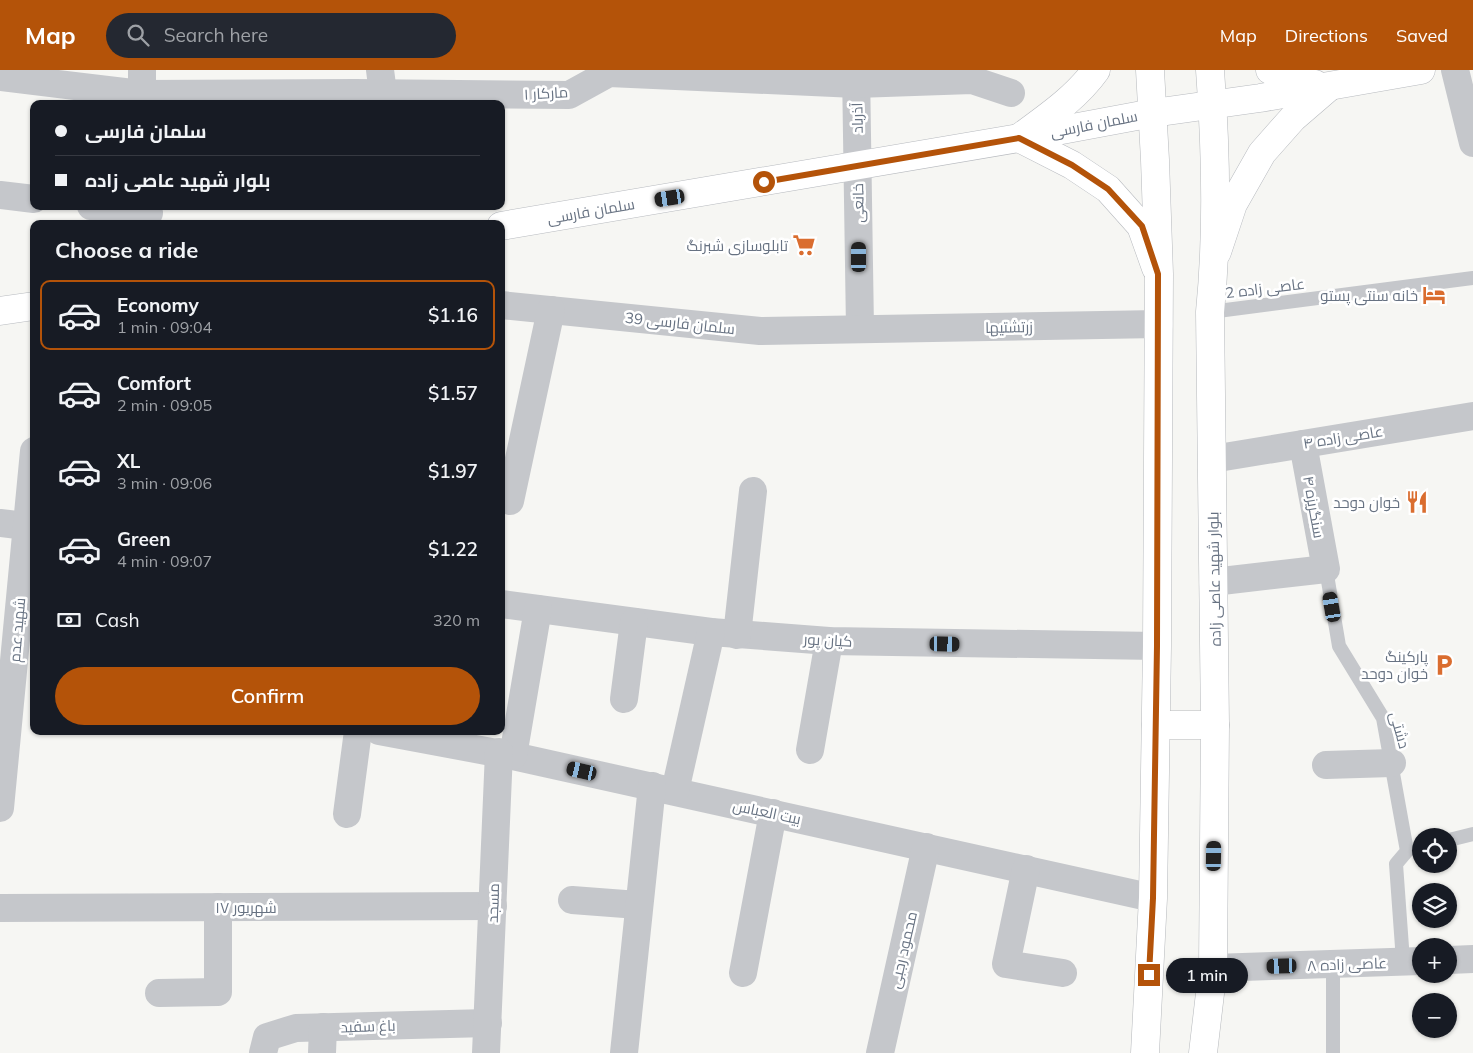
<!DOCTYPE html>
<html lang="en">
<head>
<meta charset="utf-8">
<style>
	body { margin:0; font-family:Mulish,Cairo,sans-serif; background:#242831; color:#f1f3f6; height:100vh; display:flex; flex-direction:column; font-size:19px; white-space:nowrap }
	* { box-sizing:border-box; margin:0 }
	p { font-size:16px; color:#9ea1a6 }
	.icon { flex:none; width:28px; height:28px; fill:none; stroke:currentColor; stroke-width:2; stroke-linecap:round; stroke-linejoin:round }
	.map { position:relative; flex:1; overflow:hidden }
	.drawer { position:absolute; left:30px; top:150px; width:475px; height:515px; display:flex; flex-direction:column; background:#171b24; border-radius:10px; box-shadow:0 1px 4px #0004 }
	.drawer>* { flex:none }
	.hud { position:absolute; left:30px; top:30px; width:475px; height:110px; border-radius:10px; box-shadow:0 1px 4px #0004; display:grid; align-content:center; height:110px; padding:0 25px; background:#171b24 }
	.buttons { position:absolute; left:1412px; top:758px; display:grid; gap:10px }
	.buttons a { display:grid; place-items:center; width:45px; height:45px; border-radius:50%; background:#171b24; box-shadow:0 1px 4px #0004; font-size:25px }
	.end { position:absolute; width:22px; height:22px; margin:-11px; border:6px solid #b45309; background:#fff; box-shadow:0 0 0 2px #fff }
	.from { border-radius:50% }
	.bubble { position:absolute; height:35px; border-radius:18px; background:#171b24; box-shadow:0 1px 4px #0004; font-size:16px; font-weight:600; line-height:35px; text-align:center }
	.car { position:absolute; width:15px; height:30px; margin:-15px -8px; border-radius:6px; box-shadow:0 0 4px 1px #0007; background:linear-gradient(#222 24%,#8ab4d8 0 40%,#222 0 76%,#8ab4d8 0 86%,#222 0) }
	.hud b { display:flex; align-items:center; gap:18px; height:48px; font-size:19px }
	.hud b+b { border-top:1px solid #363941 }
	.hud i { width:12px; height:12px; background:#f1f3f6 }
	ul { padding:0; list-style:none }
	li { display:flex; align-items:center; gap:15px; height:70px; margin:0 10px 8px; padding:0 15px; border:2px solid transparent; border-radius:10px }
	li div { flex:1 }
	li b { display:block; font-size:19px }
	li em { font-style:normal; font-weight:600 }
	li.selected { border-color:#b45309 }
	li>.icon { width:45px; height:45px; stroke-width:1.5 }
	h2 { padding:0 25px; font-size:22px; line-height:60px }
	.pay { display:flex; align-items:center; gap:12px; height:55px; padding:0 25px; font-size:19px }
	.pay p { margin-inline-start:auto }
	.primary-button { display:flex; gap:10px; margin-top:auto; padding:10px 25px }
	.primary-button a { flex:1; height:58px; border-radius:30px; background:#b45309; color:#fff; font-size:20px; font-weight:600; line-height:58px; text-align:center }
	header { display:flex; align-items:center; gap:30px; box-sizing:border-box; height:70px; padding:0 25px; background:#b45309; color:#fff }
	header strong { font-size:24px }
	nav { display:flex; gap:28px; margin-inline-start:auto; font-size:18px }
	.search { width:350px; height:45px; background:#242831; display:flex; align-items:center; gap:12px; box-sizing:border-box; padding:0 18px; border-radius:28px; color:#9ea1a6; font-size:19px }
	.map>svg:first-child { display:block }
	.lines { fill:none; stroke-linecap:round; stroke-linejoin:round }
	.secondary-casing { stroke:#b7babf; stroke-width:29 }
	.primary-casing { stroke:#b5b8bc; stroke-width:29 }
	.service { stroke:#c5c7cb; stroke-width:14 }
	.minor { stroke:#c5c7cb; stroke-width:28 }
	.secondary { stroke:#fff; stroke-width:28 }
	.primary { stroke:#fff; stroke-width:28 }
	.route { stroke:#b45309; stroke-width:6 }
	.labels { text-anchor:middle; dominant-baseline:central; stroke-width:5; stroke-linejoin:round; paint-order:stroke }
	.street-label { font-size:15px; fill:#677282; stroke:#fff }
	.poi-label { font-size:15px; fill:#677282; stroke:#fff; text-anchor:end }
</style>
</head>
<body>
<header>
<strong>Map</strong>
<div class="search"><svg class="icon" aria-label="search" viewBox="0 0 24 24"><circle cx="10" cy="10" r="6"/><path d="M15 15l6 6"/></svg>Search here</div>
<nav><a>Map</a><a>Directions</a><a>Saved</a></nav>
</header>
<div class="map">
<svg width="1473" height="983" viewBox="0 0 1473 983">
	<rect width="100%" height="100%" fill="#f6f6f3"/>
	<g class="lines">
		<defs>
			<g id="secondary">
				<path d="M1096 0C1076 28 1046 48 1019 68L1072 95 1108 119 1141 156 1156 198"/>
				<path d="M1270 0 1285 9 1315 14"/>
				<path d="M501 156 1019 68 1153 43 1260 28 1421 0"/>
				<path d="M1217 182 1233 134 1262 83 1293 48 1329 17"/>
				<path d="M0 241 34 236"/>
			</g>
			<g id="primary">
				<path d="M1156 655H1215"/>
				<path d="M1145 983 1153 828 1157 576 1159 204 1155 90 1150 0"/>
				<path d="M1203 983 1213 898 1215 655 1210 242C1218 162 1216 80 1210 0"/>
			</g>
		</defs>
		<use href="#secondary" class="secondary-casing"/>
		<use href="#primary" class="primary-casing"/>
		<g class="service">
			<path d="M1210 242 1473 208"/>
			<path d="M1326 499 1339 576 1383 648 1407 781 1396 794 1403 891"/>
			<path d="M1449 770 1473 764"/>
			<path d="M1333 894V983"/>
		</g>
		<g class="minor">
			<path d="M380 0 383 23"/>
			<path d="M856 0 860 259"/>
			<path d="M1455 0 1473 73"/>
			<path d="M0 7 141 24 355 23 569 25 609 3 856 14 972 10 1011 23"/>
			<path d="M142 34V0"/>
			<path d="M0 125 34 129"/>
			<path d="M91 136 149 143"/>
			<path d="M501 235 760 261 1159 254"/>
			<path d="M1212 389 1473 346"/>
			<path d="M510 431 551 240"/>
			<path d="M0 453 34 457"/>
			<path d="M1213 512 1326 499 1303 374"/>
			<path d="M501 534 711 562 829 571 1157 576"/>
			<path d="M737 565 753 421"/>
			<path d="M624 629 634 552"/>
			<path d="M379 661 513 686 1153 828"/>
			<path d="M810 680 829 571"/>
			<path d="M513 686 538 539"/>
			<path d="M1326 695 1392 693"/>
			<path d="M675 721 711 562"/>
			<path d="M0 738 34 381"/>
			<path d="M347 744 358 661"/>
			<path d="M1026 799 1006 894 1063 903"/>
			<path d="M572 830 638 835"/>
			<path d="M0 838 493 836"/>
			<path d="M1449 890 1473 889"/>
			<path d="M1213 898 1421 891"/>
			<path d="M743 903 773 743"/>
			<path d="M159 923 218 922V837"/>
			<path d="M263 983 267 967 296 958 488 953"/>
			<path d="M322 983 323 957"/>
			<path d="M486 983 499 682"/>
			<path d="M624 983 652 716"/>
			<path d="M880 983 926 777"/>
		</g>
		<use href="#secondary" class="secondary"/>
		<use href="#primary" class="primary"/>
	</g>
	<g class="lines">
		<path class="route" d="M764 112 1019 68 1072 95 1108 119 1142 156 1158 204 1157 576 1153 828 1149 905"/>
	</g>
	<defs>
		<symbol id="supermarket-bare" viewBox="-9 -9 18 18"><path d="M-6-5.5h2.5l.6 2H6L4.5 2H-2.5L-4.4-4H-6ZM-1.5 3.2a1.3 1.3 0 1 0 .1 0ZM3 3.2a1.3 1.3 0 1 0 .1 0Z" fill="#da6d2f" stroke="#fff" stroke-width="2.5" paint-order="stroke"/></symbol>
		<symbol id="hotel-bare" viewBox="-9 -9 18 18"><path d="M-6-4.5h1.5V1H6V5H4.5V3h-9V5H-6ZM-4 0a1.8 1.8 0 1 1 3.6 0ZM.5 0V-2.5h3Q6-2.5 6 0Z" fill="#da6d2f" stroke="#fff" stroke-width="2.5" paint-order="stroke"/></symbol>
		<symbol id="restaurant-bare" viewBox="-9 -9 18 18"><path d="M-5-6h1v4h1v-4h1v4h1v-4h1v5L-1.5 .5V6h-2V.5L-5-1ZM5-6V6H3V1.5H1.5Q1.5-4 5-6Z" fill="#da6d2f" stroke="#fff" stroke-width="2.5" paint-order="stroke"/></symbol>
		<symbol id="parking-bare" viewBox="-9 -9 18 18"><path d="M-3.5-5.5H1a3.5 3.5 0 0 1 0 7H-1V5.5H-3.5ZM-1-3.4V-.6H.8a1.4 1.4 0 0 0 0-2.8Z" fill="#da6d2f" stroke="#fff" stroke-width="2.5" paint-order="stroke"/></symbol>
	</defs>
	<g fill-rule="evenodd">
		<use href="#supermarket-bare" x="788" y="159" width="32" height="32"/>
		<use href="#hotel-bare" x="1418" y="209" width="32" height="32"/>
		<use href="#restaurant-bare" x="1401" y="416" width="32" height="32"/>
		<use href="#parking-bare" x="1428" y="579" width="32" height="32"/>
	</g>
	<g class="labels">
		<g class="street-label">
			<text transform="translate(546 23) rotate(-3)">مارکار ۱</text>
			<text transform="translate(857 48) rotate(-91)">آذرباد</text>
			<text transform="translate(1094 54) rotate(-11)">سلمان فارسی</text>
			<text transform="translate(858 133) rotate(-91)">خانعی</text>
			<text transform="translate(591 141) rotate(-10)">سلمان فارسی</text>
			<text transform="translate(1265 218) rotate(-7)">عاصی زاده 2</text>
			<text transform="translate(680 253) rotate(6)">سلمان فارسی 39</text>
			<text transform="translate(1009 257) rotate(-1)">زرتشتیها</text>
			<text transform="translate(1343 367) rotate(-9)">عاصی زاده ۴</text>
			<text transform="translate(1314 437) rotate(80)">سنگریزه ۴</text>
			<text transform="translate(1214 509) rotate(-91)">بلوار شهید عاصی زاده</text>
			<text transform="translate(17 560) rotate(-85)">شهید عدم</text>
			<text transform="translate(828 570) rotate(3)">کیان پور</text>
			<text transform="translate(1400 660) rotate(75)">دشتی</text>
			<text transform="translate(767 742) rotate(12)">بیت العباس</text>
			<text transform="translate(493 833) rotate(-88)">مسجد</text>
			<text x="246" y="837">۱۷ شهریور</text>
			<text transform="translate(903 880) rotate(-77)">محمود رجبی</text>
			<text transform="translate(1347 894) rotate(-2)">عاصی زاده ۸</text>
			<text transform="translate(368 956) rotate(-2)">باغ سفید</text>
		</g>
		<g class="poi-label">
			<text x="788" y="175">تابلوسازی شبرنگ</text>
			<text x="1418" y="225">خانه سنتی پستو</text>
			<text x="1400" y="432">خوان دوحد</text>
			<text x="1428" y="586">پارکینگ<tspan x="1428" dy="17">خوان دوحد</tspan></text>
		</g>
	</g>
</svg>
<div class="buttons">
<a><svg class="icon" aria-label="locate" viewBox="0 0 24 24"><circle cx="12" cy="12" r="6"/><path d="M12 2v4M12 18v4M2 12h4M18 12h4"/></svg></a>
<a><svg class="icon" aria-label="layers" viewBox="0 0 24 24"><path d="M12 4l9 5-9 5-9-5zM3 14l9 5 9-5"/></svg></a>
<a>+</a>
<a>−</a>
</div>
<i class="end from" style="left:764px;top:112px"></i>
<i class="end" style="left:1149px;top:905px"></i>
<div class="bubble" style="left:1166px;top:888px;width:82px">1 min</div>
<i class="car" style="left:670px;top:128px;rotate:261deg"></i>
<i class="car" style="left:859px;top:187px;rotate:0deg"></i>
<i class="car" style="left:1332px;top:537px;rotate:350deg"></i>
<i class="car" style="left:945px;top:574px;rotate:91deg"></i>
<i class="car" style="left:582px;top:701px;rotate:283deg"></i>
<i class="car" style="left:1214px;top:786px;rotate:1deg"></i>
<i class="car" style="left:1282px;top:896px;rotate:268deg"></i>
<div class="hud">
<b><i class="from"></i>سلمان فارسی</b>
<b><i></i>بلوار شهید عاصی زاده</b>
</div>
<section class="drawer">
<h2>Choose a ride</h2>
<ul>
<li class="selected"><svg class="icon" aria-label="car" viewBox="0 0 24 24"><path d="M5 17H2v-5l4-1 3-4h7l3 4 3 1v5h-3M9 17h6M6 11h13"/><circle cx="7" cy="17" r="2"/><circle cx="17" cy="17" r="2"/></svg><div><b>Economy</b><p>1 min · 09:04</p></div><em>$1.16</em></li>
<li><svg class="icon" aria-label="car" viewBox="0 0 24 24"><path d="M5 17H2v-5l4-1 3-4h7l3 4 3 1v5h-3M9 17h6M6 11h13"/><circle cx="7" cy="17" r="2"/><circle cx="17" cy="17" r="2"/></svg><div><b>Comfort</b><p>2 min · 09:05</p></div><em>$1.57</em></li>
<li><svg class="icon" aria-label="car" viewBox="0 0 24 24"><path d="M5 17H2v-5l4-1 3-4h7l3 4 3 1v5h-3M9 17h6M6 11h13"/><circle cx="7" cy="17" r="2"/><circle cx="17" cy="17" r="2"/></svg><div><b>XL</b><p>3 min · 09:06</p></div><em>$1.97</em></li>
<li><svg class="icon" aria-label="car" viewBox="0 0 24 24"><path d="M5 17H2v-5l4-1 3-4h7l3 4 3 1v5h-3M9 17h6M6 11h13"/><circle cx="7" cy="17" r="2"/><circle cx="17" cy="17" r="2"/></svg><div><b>Green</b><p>4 min · 09:07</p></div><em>$1.22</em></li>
</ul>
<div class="pay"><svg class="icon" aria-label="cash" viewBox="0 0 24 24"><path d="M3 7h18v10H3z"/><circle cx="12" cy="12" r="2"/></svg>Cash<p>320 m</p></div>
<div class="primary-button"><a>Confirm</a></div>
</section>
</div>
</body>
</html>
